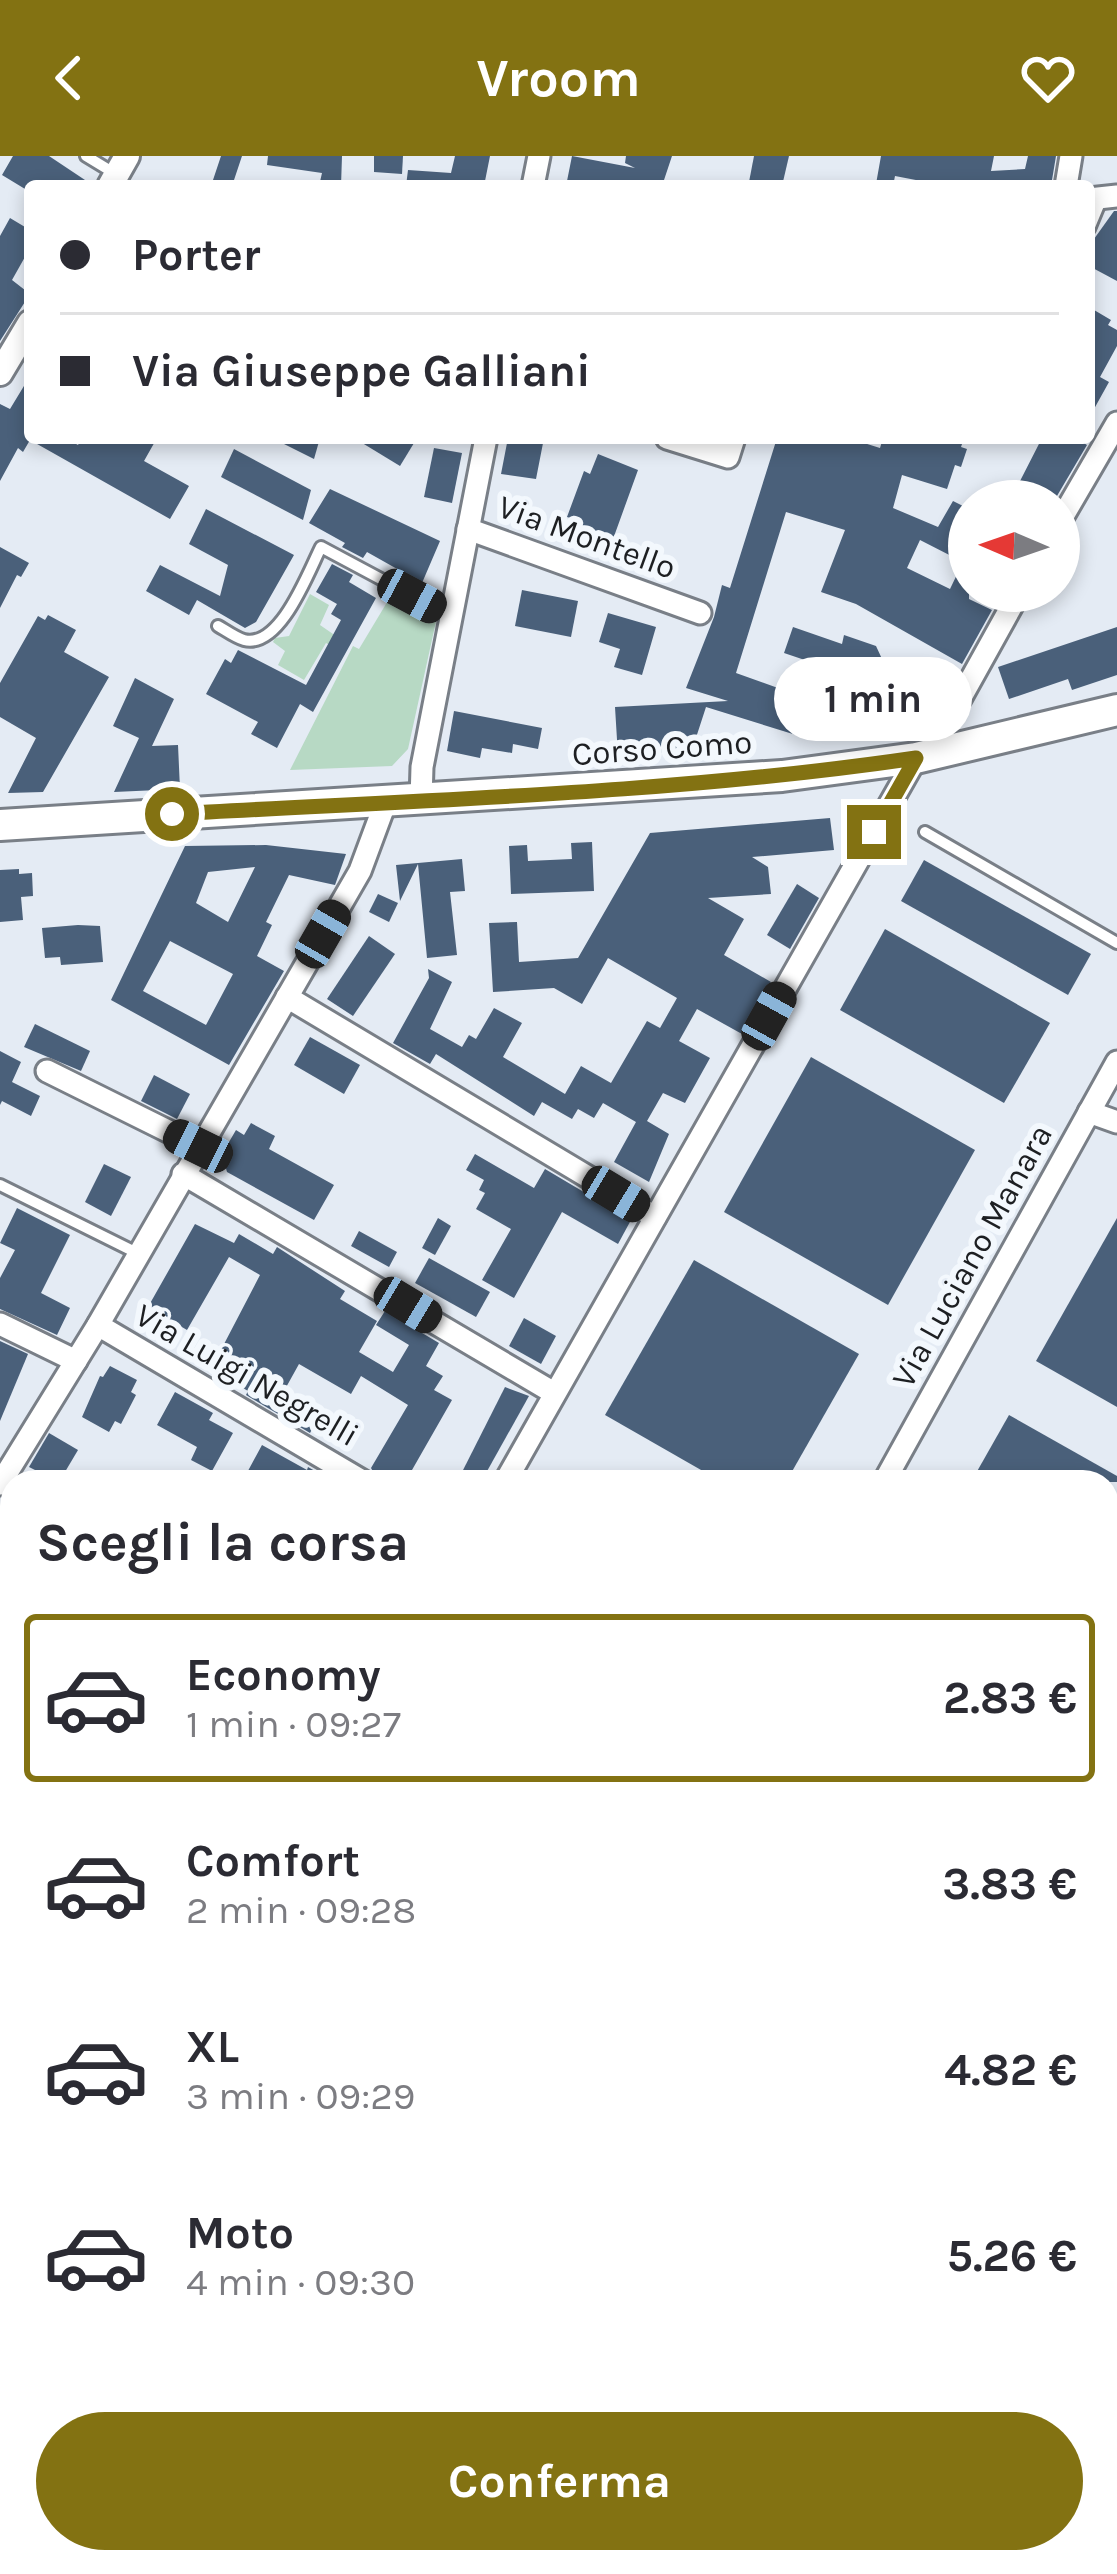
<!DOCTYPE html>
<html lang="it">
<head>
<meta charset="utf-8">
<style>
	body { margin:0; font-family:Karla,sans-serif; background:#f2f2f3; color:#2b2b33; height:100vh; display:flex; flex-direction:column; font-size:45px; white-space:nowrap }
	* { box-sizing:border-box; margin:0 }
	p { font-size:39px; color:#7c7c81 }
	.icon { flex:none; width:66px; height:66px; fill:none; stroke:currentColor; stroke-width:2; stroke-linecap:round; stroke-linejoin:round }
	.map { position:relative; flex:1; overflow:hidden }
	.panel { position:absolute; left:0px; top:1314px; width:1119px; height:1104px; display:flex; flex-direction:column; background:#fff; border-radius:36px 36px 0 0; box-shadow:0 6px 18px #0003 }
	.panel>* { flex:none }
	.guide { position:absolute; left:24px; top:24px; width:1071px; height:264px; border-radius:12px; box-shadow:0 6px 18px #0003; display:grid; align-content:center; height:264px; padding:0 36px; background:#fff }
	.needle { width:78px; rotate:272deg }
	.controls { position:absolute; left:948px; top:324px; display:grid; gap:24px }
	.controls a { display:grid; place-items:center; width:132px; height:132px; border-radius:50%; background:#fff; box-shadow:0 6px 18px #0003; font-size:60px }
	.end { position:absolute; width:54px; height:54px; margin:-27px; border:15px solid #837212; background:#fff; box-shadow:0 0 0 6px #fff }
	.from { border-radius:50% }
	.bubble { position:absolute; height:84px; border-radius:42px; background:#fff; box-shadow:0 6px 18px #0003; font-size:39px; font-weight:700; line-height:84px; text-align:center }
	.car { position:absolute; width:36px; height:72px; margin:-36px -18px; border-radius:15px; box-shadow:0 0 9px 3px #0007; background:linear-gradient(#222 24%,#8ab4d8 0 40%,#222 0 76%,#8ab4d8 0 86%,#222 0) }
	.guide b { display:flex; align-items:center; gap:42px; height:114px; font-size:45px }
	.guide b+b { border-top:3px solid #e1e1e2 }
	.guide i { width:30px; height:30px; background:#2b2b33 }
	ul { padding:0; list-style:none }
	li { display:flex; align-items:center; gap:36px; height:168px; margin:0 24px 18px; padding:0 12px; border:6px solid transparent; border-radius:12px }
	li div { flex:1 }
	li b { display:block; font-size:45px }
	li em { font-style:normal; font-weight:700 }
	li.current { border-color:#837212 }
	li>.icon { width:108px; height:108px; stroke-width:1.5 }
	h2 { padding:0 36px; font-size:54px; line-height:144px }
	.cta { display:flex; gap:24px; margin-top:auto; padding:24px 36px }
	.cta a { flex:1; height:138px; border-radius:72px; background:#837212; color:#fff; font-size:48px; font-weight:700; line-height:138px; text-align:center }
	header { display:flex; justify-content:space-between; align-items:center; height:156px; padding:0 36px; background:#837212; color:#fff; font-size:54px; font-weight:700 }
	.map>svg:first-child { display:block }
	.green { fill:#b7d9c4 }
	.forest { fill:#98bda7 }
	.building { fill:#4a607a; fill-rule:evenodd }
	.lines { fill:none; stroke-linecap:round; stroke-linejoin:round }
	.service-casing { stroke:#797f87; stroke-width:16 }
	.minor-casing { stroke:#797f87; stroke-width:27 }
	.tertiary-casing { stroke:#797f87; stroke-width:30 }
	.secondary-casing { stroke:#797f87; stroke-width:36 }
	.service { stroke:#fff; stroke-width:10 }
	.minor { stroke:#fff; stroke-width:21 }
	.tertiary { stroke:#fff; stroke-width:24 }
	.secondary { stroke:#fff; stroke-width:30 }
	.route { stroke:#837212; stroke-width:15 }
	.labels { text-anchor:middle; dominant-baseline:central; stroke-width:12; stroke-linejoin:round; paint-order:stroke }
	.street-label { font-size:33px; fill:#1d1f22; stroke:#f3f8fd }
</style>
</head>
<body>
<header><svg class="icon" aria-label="back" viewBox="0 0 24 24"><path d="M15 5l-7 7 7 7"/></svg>Vroom<svg class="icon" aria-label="heart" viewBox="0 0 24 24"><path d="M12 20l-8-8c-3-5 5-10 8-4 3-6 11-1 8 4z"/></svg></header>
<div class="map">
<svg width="1117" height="2418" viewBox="0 0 1117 2418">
	<rect width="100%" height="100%" fill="#e4ebf4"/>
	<g class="green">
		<path d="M310 438 329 449 320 469 346 487 342 496 326 487 304 524 278 509 285 495 273 486 275 482 289 480Z"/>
		<path d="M392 438 437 461 408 593 392 610 290 614 353 490 359 493Z"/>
		<path d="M0 1682 12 1689V2406H1107V2335L1117 2341V2418H0Z"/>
	</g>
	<g class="forest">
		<path d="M46 2406H135L156 2418H68Z"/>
		<path d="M219 2406H287L280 2418H212Z"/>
	</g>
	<g class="building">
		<path d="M13 0H49L94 30H30V36L2 19Z"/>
		<path d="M221 0H242L232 30H211Z"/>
		<path d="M268 0H342L341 30H319L322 17 267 9Z"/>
		<path d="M374 0H403L402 18 374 16Z"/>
		<path d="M455 0H490L484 30H406L408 14 451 17Z"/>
		<path d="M572 0 635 12 625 7 626 0H672L662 30H566Z"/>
		<path d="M754 0H789L782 30 749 26Z"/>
		<path d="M881 0H994L991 15 1025 13 1028 0H1056L1051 30H947L895 20 893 30H885L876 28Z"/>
		<path d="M1114 55H1117V125L1089 110V90Z"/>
		<path d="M10 62 30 74V92L12 124 30 138 0 185V80Z"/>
		<path d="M1089 151 1111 164 1108 169 1117 174V190L1100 221 1109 226 1089 262Z"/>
		<path d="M30 220V282H65L78 289 82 282H157L144 305 189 330 170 363 30 284 23 296 18 292 0 325V248L10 253Z"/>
		<path d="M272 282H320L314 303Z"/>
		<path d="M354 282H405L414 287 400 310Z"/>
		<path d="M516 282H544L536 323 501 318 507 287 515 288Z"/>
		<path d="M777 282H848L880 292 883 282H964L961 291 967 293 961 311 955 309 947 333 902 319 893 352 938 371 953 345 969 353V443L992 454 962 508 856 448 821 436 845 374 786 356 736 517 789 536 786 544 810 552 820 549 873 527 784 497 793 471 842 488 844 479 876 490 902 546 809 583 706 551 692 594 618 600 615 551 728 545 686 532 714 461 722 429 730 432ZM920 384 963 406 950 433 907 412Z"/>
		<path d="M1042 282H1076L1087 289 1054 345H1037L1040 339 1019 327Z"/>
		<path d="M434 292 462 297 452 347 424 341Z"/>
		<path d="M234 293 311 334 303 364 221 321Z"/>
		<path d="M598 298 638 314 608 397 567 382 574 363 567 361 584 315 590 318Z"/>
		<path d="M330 333 440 385 422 427 367 396 363 402 342 391 345 387 309 367Z"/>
		<path d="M206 353 294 399 256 466 245 472 197 444 189 459 146 435 160 409 220 440 228 409 189 388Z"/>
		<path d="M0 391 29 407 21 421 17 419 0 452Z"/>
		<path d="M332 408 353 419 349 426 376 442 313 556 300 548 277 592 251 578 258 566 206 538 225 503 231 507 238 494 306 529 341 464 331 458 337 448 316 436Z"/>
		<path d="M522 434 578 445 571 481 515 470Z"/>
		<path d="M608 457 656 471 642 519 614 511 620 493 599 486Z"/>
		<path d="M48 459 76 474 64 496 109 521 43 636 8 637 36 582 0 561V527L38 460 45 464Z"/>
		<path d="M1117 471V519L1072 534 1068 523 1009 543 998 511Z"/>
		<path d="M135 522 174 543 152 590 178 589 180 633 114 636 139 582 113 570Z"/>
		<path d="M454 555 542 572 538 593 513 588 512 597 482 592 480 602 447 595Z"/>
		<path d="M830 662 834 694 752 701 768 711 771 738 708 742 744 763 724 799 771 826 742 878 697 853 679 885 710 902 685 947 663 937 647 965 669 978 649 1026 614 1006 636 966 603 947 594 962 578 953 572 963 542 946 534 960 436 898 430 908 393 887 429 822 428 813 452 826 430 873 462 891 469 879 476 883 494 852 522 867 503 901 565 938 581 910 611 927 647 865 660 872 677 842 608 802 582 848 554 832 493 836 489 767 517 766 519 806 578 802 650 677Z"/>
		<path d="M592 686 594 735 511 738 509 690 527 689 528 705 572 703 571 687Z"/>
		<path d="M266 689 346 698 335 729 289 719 266 766 272 769 257 800 284 815 229 909 111 844 185 690ZM255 711 228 766 196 747 208 716ZM170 785 233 818 206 869 143 835Z"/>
		<path d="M462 703 465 735 450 736 457 799 427 802 418 708 400 745 396 709Z"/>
		<path d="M924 704 1091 798 1068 839 901 745Z"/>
		<path d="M19 713V718L32 717 33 740 21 741 23 764 0 766V714Z"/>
		<path d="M797 728 819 742 790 793 767 779Z"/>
		<path d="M378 738 398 747 389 766 369 756Z"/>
		<path d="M78 769 100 770 103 806 61 809 60 801 45 802 42 772Z"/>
		<path d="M885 773 1050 867 1004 947 840 854Z"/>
		<path d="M369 780 395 798 353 860 327 843Z"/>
		<path d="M35 868 90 895 81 915 24 891Z"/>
		<path d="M310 881 360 909 344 938 294 909Z"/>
		<path d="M0 895 21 906 12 926 40 940 31 960 2 945 0 949Z"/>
		<path d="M811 901 975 994 888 1149 724 1056Z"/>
		<path d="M154 919 190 938 177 963 141 945Z"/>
		<path d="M251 967 275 980 269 993 334 1029 314 1064 227 1016 222 998 236 974 244 979Z"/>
		<path d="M475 998 534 1032 545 1013 631 1064 618 1088 562 1056 514 1142 482 1124 511 1073 476 1053 485 1037 479 1034 484 1024 466 1014Z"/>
		<path d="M104 1008 131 1021 111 1060 85 1046Z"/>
		<path d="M17 1052 70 1079 41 1137 70 1152 57 1179 0 1153V1122L15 1094 0 1087Z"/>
		<path d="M438 1062 451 1070 435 1099 422 1092Z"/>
		<path d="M1117 1062V1251L1036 1205Z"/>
		<path d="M195 1068 234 1087 239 1078 273 1098 277 1091 345 1135 340 1143 377 1165 359 1196 393 1216 409 1189 376 1169 385 1155 439 1187 426 1210 443 1220 434 1234 452 1244 412 1314 434 1326H379L371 1312 408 1249 361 1220 351 1238 299 1208 284 1235 321 1257 310 1277 246 1239 248 1235 211 1213 260 1119 229 1101 187 1174 148 1151Z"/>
		<path d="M359 1075 397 1096 389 1111 351 1090Z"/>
		<path d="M429 1102 490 1136 476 1161 415 1127Z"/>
		<path d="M694 1104 859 1198 786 1326H722L605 1259Z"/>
		<path d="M524 1162 556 1180 541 1208 509 1190Z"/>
		<path d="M0 1185 28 1198 0 1265Z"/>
		<path d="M110 1210 137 1224 131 1236 136 1239 121 1268 115 1265 109 1276 82 1261 100 1220 103 1221Z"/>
		<path d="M505 1231 529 1240 481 1326H457Z"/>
		<path d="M175 1236 213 1257 209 1264 233 1277 212 1315 191 1304 197 1291 157 1269Z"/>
		<path d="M1009 1259 1117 1320V1326H971Z"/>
		<path d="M49 1277 78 1294 59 1326 29 1311Z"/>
		<path d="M262 1289 307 1314 308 1311 334 1326H242Z"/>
	</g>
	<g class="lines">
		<defs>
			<g id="service">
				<path d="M86 0 114 17"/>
				<path d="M1089 73 1101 44"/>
				<path d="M218 470C225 474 236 482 244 484 280 493 308 417 321 391L452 461"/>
				<path d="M925 676 1117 787"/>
				<path d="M0 1029 137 1097"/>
				<path d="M0 1377 12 1384"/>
				<path d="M1107 1996 1117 2002"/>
				<path d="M1107 2222 1117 2228"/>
				<path d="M0 2384 12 2363"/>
				<path d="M912 2418 919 2406"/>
			</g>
			<g id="minor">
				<path d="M533 30 539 0"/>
				<path d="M1066 30 1071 0"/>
				<path d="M1089 43 1117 40"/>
				<path d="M667 282 728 301 734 282"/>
				<path d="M1059 367 1117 267"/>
				<path d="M468 373 700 457"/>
				<path d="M929 599 1020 435"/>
				<path d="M421 644 422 611 486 282"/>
				<path d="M287 841 655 1061"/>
				<path d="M47 915 198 990"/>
				<path d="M1089 956 1117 966"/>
				<path d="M183 1018 554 1237"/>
				<path d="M0 1168 76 1205"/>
				<path d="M98 1169 364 1326"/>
				<path d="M505 1326 916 602"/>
				<path d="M884 1326 1117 906"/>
				<path d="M0 1328 98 1169 360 715 386 645"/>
				<path d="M1107 1580 1117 1585"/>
			</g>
			<g id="tertiary">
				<path d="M110 30 127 0"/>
				<path d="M0 217 30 167"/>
				<path d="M0 1666 12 1673"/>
				<path d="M1107 2305 1117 2310"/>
			</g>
			<path id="secondary" d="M0 669 782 620 916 602 1117 554"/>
		</defs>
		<use href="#service" class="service-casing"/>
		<use href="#minor" class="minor-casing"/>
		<use href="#tertiary" class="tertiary-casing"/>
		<use href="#secondary" class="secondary-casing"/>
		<use href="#service" class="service"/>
		<use href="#minor" class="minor"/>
		<use href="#tertiary" class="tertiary"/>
		<use href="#secondary" class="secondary"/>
	</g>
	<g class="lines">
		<path class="route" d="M172 658C419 644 670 638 916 602L874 676"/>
	</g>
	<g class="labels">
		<g class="street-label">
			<text transform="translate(587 381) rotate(20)">Via Montello</text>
			<text transform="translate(662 592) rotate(-4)">Corso Como</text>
			<text transform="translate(972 1100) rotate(-61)">Via Luciano Manara</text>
			<text transform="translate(247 1219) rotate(30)">Via Luigi Negrelli</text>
		</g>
	</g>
</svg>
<div class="controls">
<a><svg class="needle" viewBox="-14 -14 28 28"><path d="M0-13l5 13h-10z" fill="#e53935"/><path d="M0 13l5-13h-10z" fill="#7c7c81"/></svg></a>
</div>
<i class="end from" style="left:172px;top:658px"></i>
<i class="end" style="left:874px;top:676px"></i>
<div class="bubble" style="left:774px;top:501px;width:198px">1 min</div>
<i class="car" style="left:412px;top:440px;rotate:118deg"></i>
<i class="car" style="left:323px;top:778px;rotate:30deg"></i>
<i class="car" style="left:769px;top:860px;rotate:29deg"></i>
<i class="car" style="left:198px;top:990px;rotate:296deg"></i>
<i class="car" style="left:616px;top:1038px;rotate:121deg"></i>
<i class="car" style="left:408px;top:1149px;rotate:121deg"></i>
<div class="guide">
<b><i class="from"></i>Porter</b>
<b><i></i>Via Giuseppe Galliani</b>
</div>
<section class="panel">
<h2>Scegli la corsa</h2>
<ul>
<li class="current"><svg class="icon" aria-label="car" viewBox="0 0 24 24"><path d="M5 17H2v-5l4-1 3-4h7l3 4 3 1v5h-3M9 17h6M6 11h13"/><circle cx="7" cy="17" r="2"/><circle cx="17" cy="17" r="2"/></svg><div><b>Economy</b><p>1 min · 09:27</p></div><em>2.83 €</em></li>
<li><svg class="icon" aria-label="car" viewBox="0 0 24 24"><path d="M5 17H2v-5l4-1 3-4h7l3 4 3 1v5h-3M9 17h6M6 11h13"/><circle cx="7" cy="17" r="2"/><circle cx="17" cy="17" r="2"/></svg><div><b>Comfort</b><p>2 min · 09:28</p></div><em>3.83 €</em></li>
<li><svg class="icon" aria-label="car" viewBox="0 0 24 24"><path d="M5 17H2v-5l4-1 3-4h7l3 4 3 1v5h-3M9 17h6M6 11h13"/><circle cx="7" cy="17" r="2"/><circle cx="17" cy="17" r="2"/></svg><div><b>XL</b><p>3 min · 09:29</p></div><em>4.82 €</em></li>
<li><svg class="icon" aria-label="car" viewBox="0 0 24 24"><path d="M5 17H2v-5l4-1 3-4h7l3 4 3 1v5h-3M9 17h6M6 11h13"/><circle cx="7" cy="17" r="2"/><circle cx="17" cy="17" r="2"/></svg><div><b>Moto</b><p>4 min · 09:30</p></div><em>5.26 €</em></li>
</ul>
<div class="cta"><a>Conferma</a></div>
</section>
</div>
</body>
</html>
